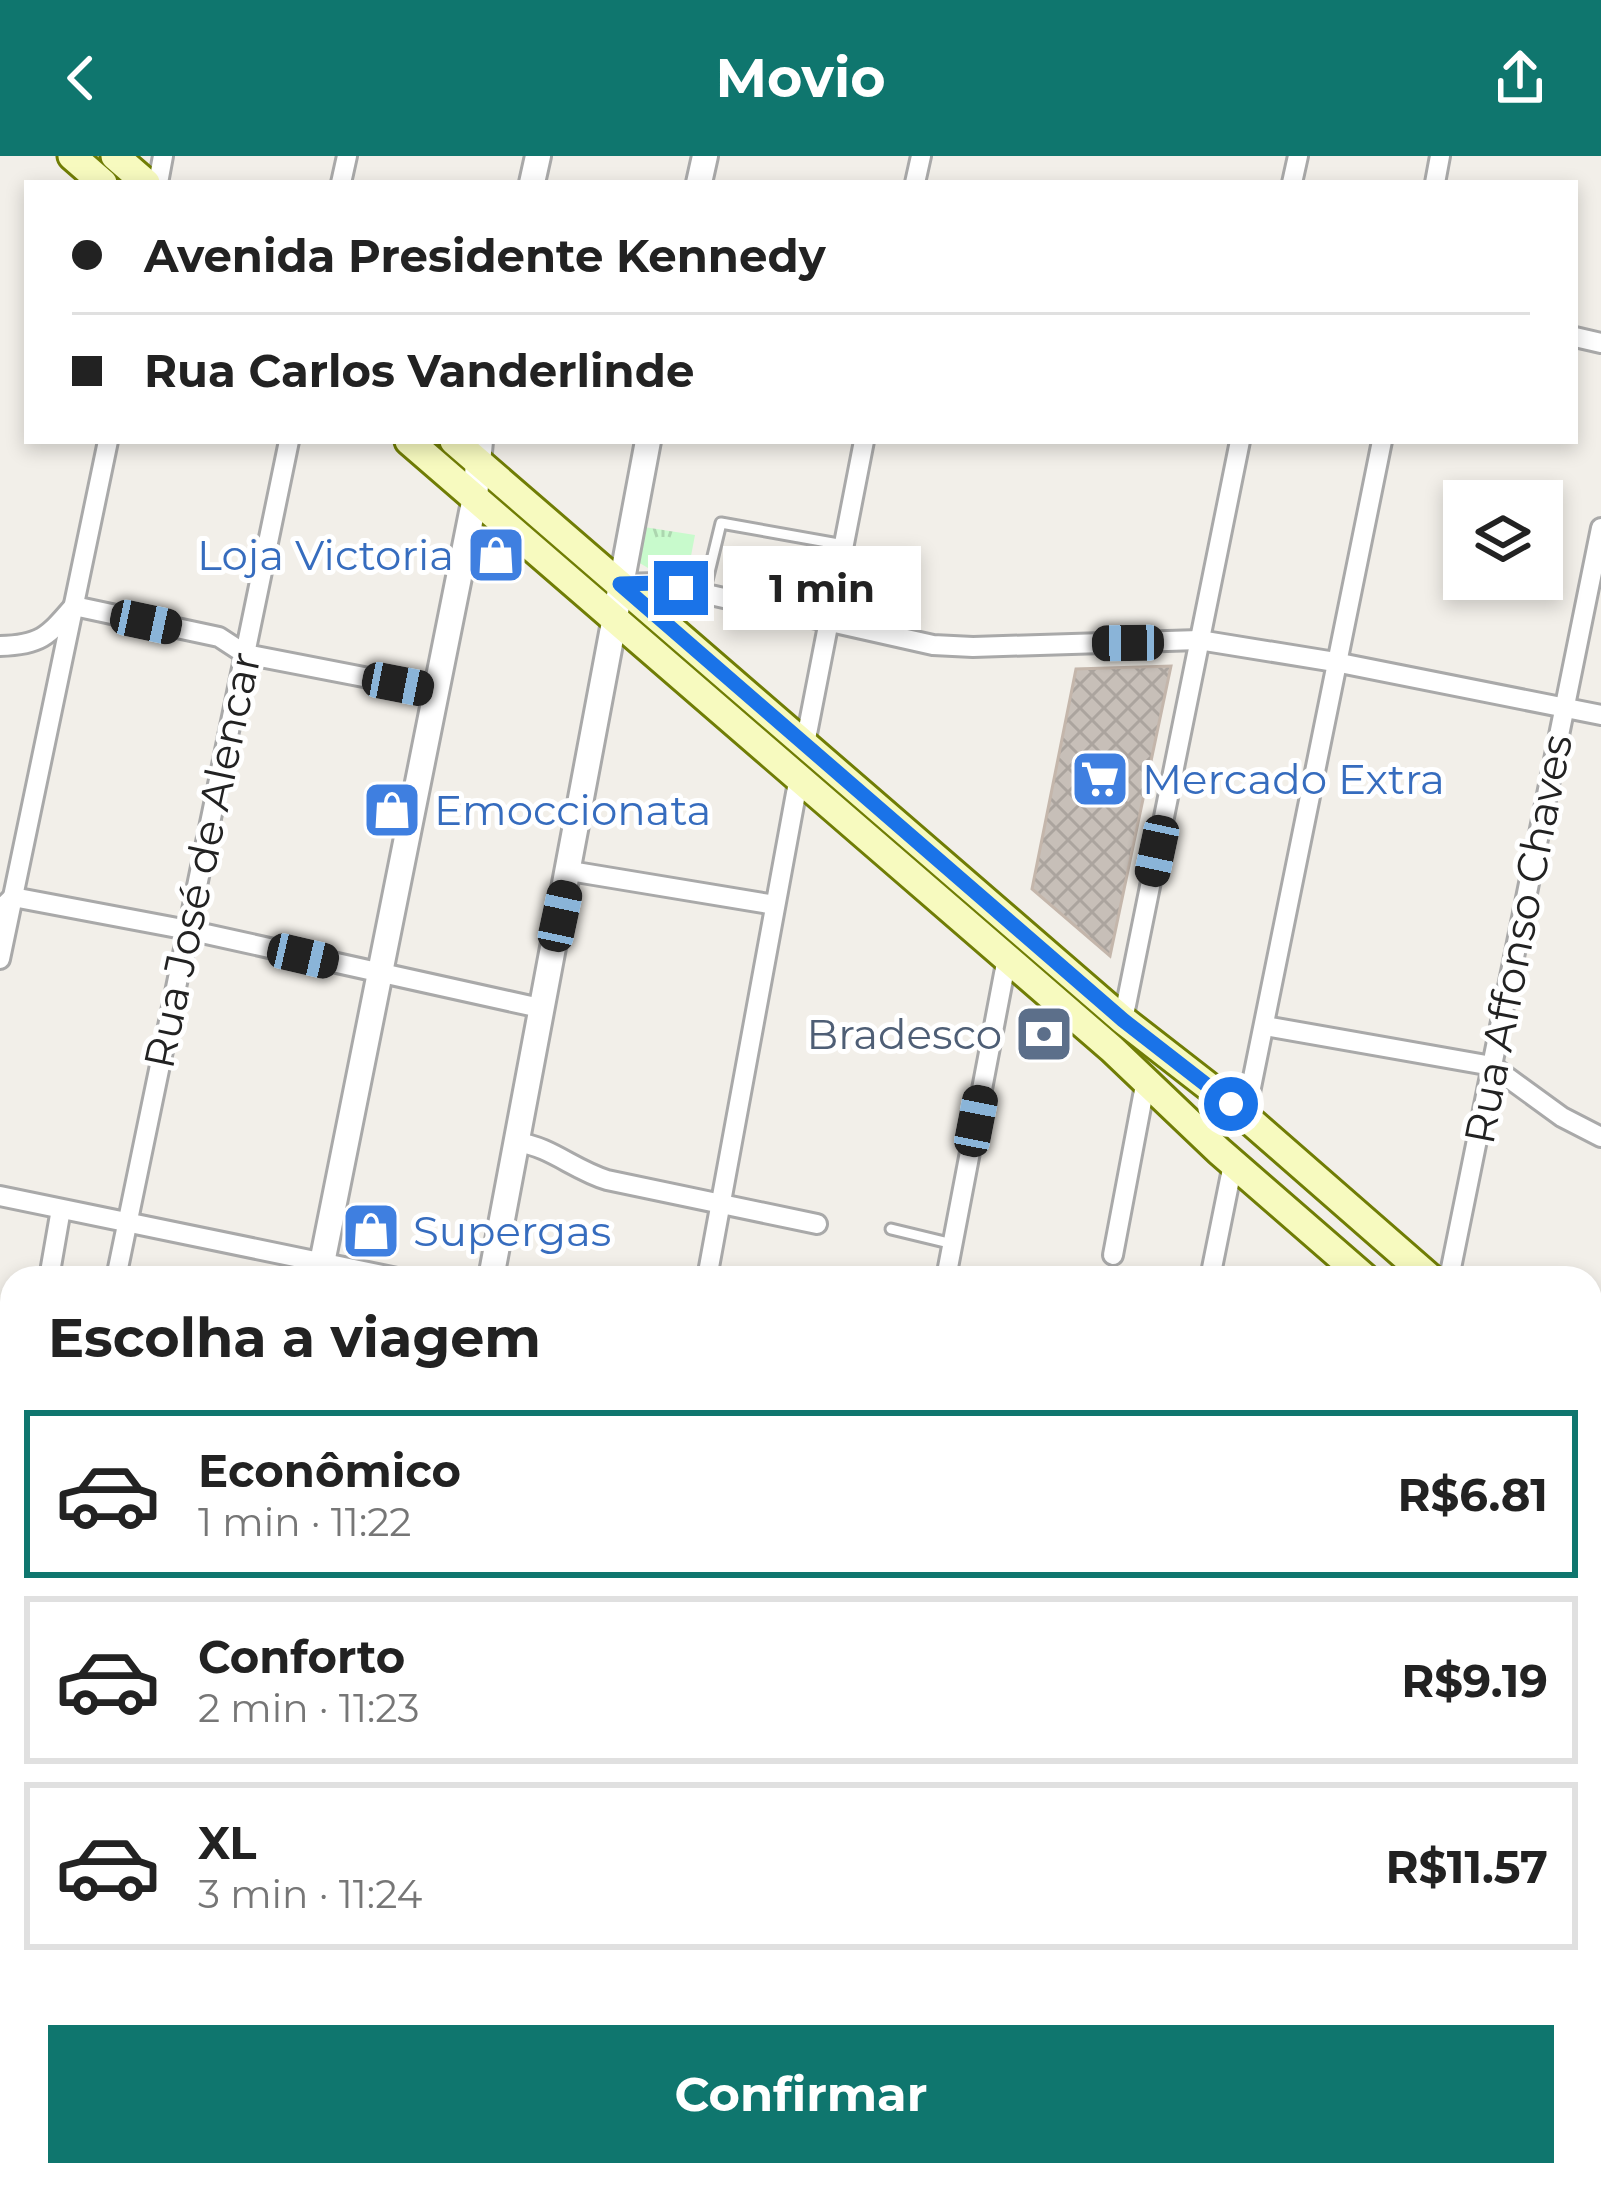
<!DOCTYPE html>
<html lang="pt">
<head>
<meta charset="utf-8">
<style>
	body { margin:0; font-family:Montserrat,sans-serif; background:#f2f2f2; color:#222; height:100vh; display:flex; flex-direction:column; font-size:45px; white-space:nowrap }
	* { box-sizing:border-box; margin:0 }
	p { font-size:39px; color:#767676 }
	.icon { flex:none; width:66px; height:66px; fill:none; stroke:currentColor; stroke-width:2; stroke-linecap:round; stroke-linejoin:round }
	.map { position:relative; flex:1; overflow:hidden }
	.panel { position:absolute; left:0px; top:1110px; width:1602px; height:921px; display:flex; flex-direction:column; background:#fff; border-radius:36px 36px 0 0; box-shadow:0 6px 18px #0003 }
	.panel>* { flex:none }
	.banner { position:absolute; left:24px; top:24px; width:1554px; height:264px; border-radius:0px; box-shadow:0 6px 18px #0003; display:grid; align-content:center; height:264px; padding:0 48px; background:#fff }
	.tools { position:absolute; left:1443px; top:324px; display:grid; gap:24px }
	.tools a { display:grid; place-items:center; width:120px; height:120px; border-radius:0px; background:#fff; box-shadow:0 6px 18px #0003; font-size:60px }
	.end { position:absolute; width:54px; height:54px; margin:-27px; border:15px solid #1a73e8; background:#fff; box-shadow:0 0 0 6px #fff }
	.from { border-radius:50% }
	.bubble { position:absolute; height:84px; border-radius:0px; background:#fff; box-shadow:0 6px 18px #0003; font-size:39px; font-weight:700; line-height:84px; text-align:center }
	.car { position:absolute; width:36px; height:72px; margin:-36px -18px; border-radius:15px; box-shadow:0 0 9px 3px #0007; background:linear-gradient(#222 24%,#8ab4d8 0 40%,#222 0 76%,#8ab4d8 0 86%,#222 0) }
	.banner b { display:flex; align-items:center; gap:42px; height:114px; font-size:45px }
	.banner b+b { border-top:3px solid #e0e0e0 }
	.banner i { width:30px; height:30px; background:#222 }
	ul { padding:0; list-style:none }
	li { display:flex; align-items:center; gap:36px; height:168px; margin:0 24px 18px; padding:0 24px; border:6px solid #e0e0e0; border-radius:0px }
	li div { flex:1 }
	li b { display:block; font-size:45px }
	li em { font-style:normal; font-weight:700 }
	li.current { border-color:#0f766e }
	li>.icon { width:108px; height:108px; stroke-width:1.5 }
	h2 { padding:0 48px; font-size:54px; line-height:144px }
	.action { display:flex; gap:24px; margin-top:auto; padding:24px 48px }
	.action a { flex:1; height:138px; border-radius:0px; background:#0f766e; color:#fff; font-size:48px; font-weight:700; line-height:138px; text-align:center }
	header { display:flex; justify-content:space-between; align-items:center; height:156px; padding:0 48px; background:#0f766e; color:#fff; font-size:54px; font-weight:700 }
	.map>svg:first-child { display:block }
	.park { fill:url(#park-tufts) }
	.building { fill:url(#building-cross-hatch); stroke:#c4b6ab; stroke-width:3 }
	.lines { fill:none; stroke-linecap:round; stroke-linejoin:round }
	.service-casing { stroke:#a9a9a9; stroke-width:15 }
	.minor-casing { stroke:#a9a9a9; stroke-width:24 }
	.tertiary-casing { stroke:#a9a9a9; stroke-width:30 }
	.secondary-casing { stroke:#707d05; stroke-width:33 }
	.motorway-casing { stroke:#dc2a67; stroke-width:39 }
	.service { stroke:#fff; stroke-width:9 }
	.minor { stroke:#fff; stroke-width:18 }
	.tertiary { stroke:#fff; stroke-width:24 }
	.secondary { stroke:#f7fabf; stroke-width:27 }
	.motorway { stroke:#e892a2; stroke-width:33 }
	.route { stroke:#1a73e8; stroke-width:15 }
	.labels { text-anchor:middle; dominant-baseline:central; stroke-width:10; stroke-linejoin:round; paint-order:stroke }
	.shop-label { font-size:42px; fill:#366cbe; stroke:#fff; text-anchor:start }
	.street-label { font-size:42px; fill:#222; stroke:#fff }
	.service-label { font-size:42px; fill:#4e5e75; stroke:#fff; text-anchor:end }
</style>
</head>
<body>
<header><svg class="icon" aria-label="back" viewBox="0 0 24 24"><path d="M15 5l-7 7 7 7"/></svg>Movio<svg class="icon" aria-label="share" viewBox="0 0 24 24"><path d="M12 15V3M7 8l5-5 5 5M5 13v7h14v-7"/></svg></header>
<div class="map">
<svg width="1601" height="2029" viewBox="0 0 1601 2029">
	<defs>
		<pattern id="park-tufts" width="24" height="20" patternUnits="userSpaceOnUse" patternTransform="scale(3)"><rect width="24" height="20" fill="#c8facc"/><path d="M3 7l-1-3M5 7V3M7 7l1-3M15 17l-1-3M17 17v-4M19 17l1-3" fill="none" stroke="#acd6af"/></pattern>
		<pattern id="building-cross-hatch" width="8" height="8" patternUnits="userSpaceOnUse" patternTransform="scale(3)"><rect width="8" height="8" fill="#c7bfb8"/><path d="M0 0l8 8M0 8l8-8" fill="none" stroke="#aba49e"/></pattern>
	</defs>
	<rect width="100%" height="100%" fill="#f2efe9"/>
	<g class="park">
		<path d="M644 371 695 379 687 421 648 412 638 406 634 390 641 387Z"/>
		<path d="M5 1875H12V2019H125C95 2029 36 2025 0 2018V1877Z"/>
	</g>
	<path class="building" d="M1171 510 1110 800 1032 733 1076 513Z"/>
	<g class="lines">
		<defs>
			<g id="service">
				<path d="M704 437 721 367 844 389"/>
				<path d="M891 1073 953 1088"/>
			</g>
			<g id="minor">
				<path d="M158 27 163 0"/>
				<path d="M341 27 347 0"/>
				<path d="M915 27 921 0"/>
				<path d="M1292 27 1298 0"/>
				<path d="M1435 27 1440 0"/>
				<path d="M1575 181 1601 187"/>
				<path d="M620 428 657 427 933 489 973 491 1199 484 1335 506 1601 559"/>
				<path d="M0 490C41 489 48 480 74 450L219 481 245 498 436 535"/>
				<path d="M805 588 864 285"/>
				<path d="M570 715 775 749"/>
				<path d="M0 754 13 741 188 774 540 852"/>
				<path d="M0 803 108 285"/>
				<path d="M1123 864 1240 285"/>
				<path d="M1265 870 1492 910 1562 961 1601 981"/>
				<path d="M1245 961 1382 285"/>
				<path d="M517 986C551 991 574 1014 607 1024L817 1068"/>
				<path d="M0 1040 397 1122"/>
				<path d="M1113 1099 1146 924"/>
				<path d="M49 1122 61 1053"/>
				<path d="M116 1122 289 285"/>
				<path d="M707 1122 799 621"/>
				<path d="M946 1122 1007 802"/>
				<path d="M1210 1122 1233 1008"/>
				<path d="M1449 1122 1601 372"/>
				<path d="M1590 1352 1597 1313"/>
				<path d="M0 1354 12 1356"/>
				<path d="M1590 1955 1601 1957"/>
				<path d="M0 2018 43 2029"/>
				<path d="M897 2019 943 2029"/>
				<path d="M127 2029 146 2019"/>
				<path d="M523 2029 525 2019"/>
				<path d="M756 2029 758 2019"/>
				<path d="M1026 2029 1028 2019"/>
				<path d="M1114 2029 1117 2019"/>
				<path d="M1268 2029 1270 2019"/>
				<path d="M1458 2029 1460 2019"/>
			</g>
			<g id="tertiary">
				<path d="M532 27 538 0"/>
				<path d="M699 27 705 0"/>
				<path d="M319 1122 475 341 480 285"/>
				<path d="M491 1122 648 285"/>
			</g>
			<g id="secondary">
				<path d="M72 0 103 27"/>
				<path d="M115 0 146 27"/>
				<path d="M409 285 1112 893 1219 995 1365 1122"/>
				<path d="M454 285 1123 864 1231 948 1430 1122"/>
				<path d="M1590 1269 1601 1280"/>
				<path d="M1590 1307 1601 1316"/>
				<path d="M0 1616 12 1628"/>
				<path d="M0 1839 12 1851"/>
				<path d="M181 2019 191 2029"/>
				<path d="M213 2019 214 2029"/>
				<path d="M419 2019 429 2029"/>
			</g>
			<g id="motorway">
				<path d="M0 1718 12 1730"/>
				<path d="M0 1751 12 1763"/>
				<path d="M280 2019 290 2029"/>
				<path d="M314 2019 325 2029"/>
			</g>
		</defs>
		<use href="#service" class="service-casing"/>
		<use href="#minor" class="minor-casing"/>
		<use href="#tertiary" class="tertiary-casing"/>
		<use href="#secondary" class="secondary-casing"/>
		<use href="#motorway" class="motorway-casing"/>
		<use href="#service" class="service"/>
		<use href="#minor" class="minor"/>
		<use href="#tertiary" class="tertiary"/>
		<use href="#secondary" class="secondary"/>
		<use href="#motorway" class="motorway"/>
	</g>
	<g class="lines">
		<path class="route" d="M681 432 657 427 620 428 1123 864 1231 948"/>
	</g>
	<defs>
		<symbol id="shop-square" viewBox="-11 -11 22 22"><rect x="-9" y="-9" width="18" height="18" rx="4" fill="#3f7fe0" stroke="#fff"/><path d="M-5-2.5h2.3a2.7 3.5 0 0 1 5.4 0H5L5.5 6h-11ZM-1.5-2.5h3a1.5 2.3 0 0 0-3 0Z" fill="#fff"/></symbol>
		<symbol id="supermarket-square" viewBox="-11 -11 22 22"><rect x="-9" y="-9" width="18" height="18" rx="4" fill="#3f7fe0" stroke="#fff"/><path d="M-6-5.5h2.5l.6 2H6L4.5 2H-2.5L-4.4-4H-6ZM-1.5 3.2a1.3 1.3 0 1 0 .1 0ZM3 3.2a1.3 1.3 0 1 0 .1 0Z" fill="#fff"/></symbol>
		<symbol id="bank-square" viewBox="-11 -11 22 22"><rect x="-9" y="-9" width="18" height="18" rx="4" fill="#5c6f8a" stroke="#fff"/><path d="M-6-4H6V4H-6ZM0-2.3a2.3 2.3 0 1 0 0 4.6a2.3 2.3 0 1 0 0-4.6Z" fill="#fff"/></symbol>
	</defs>
	<g fill-rule="evenodd">
		<use href="#shop-square" x="463" y="366" width="66" height="66"/>
		<use href="#supermarket-square" x="1067" y="590" width="66" height="66"/>
		<use href="#shop-square" x="359" y="621" width="66" height="66"/>
		<use href="#bank-square" x="1011" y="845" width="66" height="66"/>
		<use href="#shop-square" x="338" y="1042" width="66" height="66"/>
	</g>
	<g class="labels">
		<g class="shop-label">
			<text x="454" y="399" text-anchor="end">Loja Victoria</text>
			<text x="1142" y="623">Mercado Extra</text>
			<text x="434" y="654">Emoccionata</text>
			<text x="413" y="1075">Supergas</text>
		</g>
		<g class="street-label">
			<text transform="translate(202 704) rotate(-78)">Rua José de Alencar</text>
			<text transform="translate(1518 783) rotate(-79)">Rua Affonso Chaves</text>
		</g>
		<g class="service-label">
			<text x="1002" y="878">Bradesco</text>
		</g>
	</g>
</svg>
<div class="tools">
<a><svg class="icon" aria-label="layers" viewBox="0 0 24 24"><path d="M12 4l9 5-9 5-9-5zM3 14l9 5 9-5"/></svg></a>
</div>
<i class="end from" style="left:1231px;top:948px"></i>
<i class="end" style="left:681px;top:432px"></i>
<div class="bubble" style="left:723px;top:390px;width:198px">1 min</div>
<i class="car" style="left:146px;top:466px;rotate:102deg"></i>
<i class="car" style="left:1128px;top:487px;rotate:269deg"></i>
<i class="car" style="left:398px;top:528px;rotate:101deg"></i>
<i class="car" style="left:1157px;top:695px;rotate:192deg"></i>
<i class="car" style="left:560px;top:760px;rotate:12deg"></i>
<i class="car" style="left:303px;top:800px;rotate:103deg"></i>
<i class="car" style="left:976px;top:965px;rotate:11deg"></i>
<div class="banner">
<b><i class="from"></i>Avenida Presidente Kennedy</b>
<b><i></i>Rua Carlos Vanderlinde</b>
</div>
<section class="panel">
<h2>Escolha a viagem</h2>
<ul>
<li class="current"><svg class="icon" aria-label="car" viewBox="0 0 24 24"><path d="M5 17H2v-5l4-1 3-4h7l3 4 3 1v5h-3M9 17h6M6 11h13"/><circle cx="7" cy="17" r="2"/><circle cx="17" cy="17" r="2"/></svg><div><b>Econômico</b><p>1 min · 11:22</p></div><em>R$6.81</em></li>
<li><svg class="icon" aria-label="car" viewBox="0 0 24 24"><path d="M5 17H2v-5l4-1 3-4h7l3 4 3 1v5h-3M9 17h6M6 11h13"/><circle cx="7" cy="17" r="2"/><circle cx="17" cy="17" r="2"/></svg><div><b>Conforto</b><p>2 min · 11:23</p></div><em>R$9.19</em></li>
<li><svg class="icon" aria-label="car" viewBox="0 0 24 24"><path d="M5 17H2v-5l4-1 3-4h7l3 4 3 1v5h-3M9 17h6M6 11h13"/><circle cx="7" cy="17" r="2"/><circle cx="17" cy="17" r="2"/></svg><div><b>XL</b><p>3 min · 11:24</p></div><em>R$11.57</em></li>
</ul>
<div class="action"><a>Confirmar</a></div>
</section>
</div>
</body>
</html>
